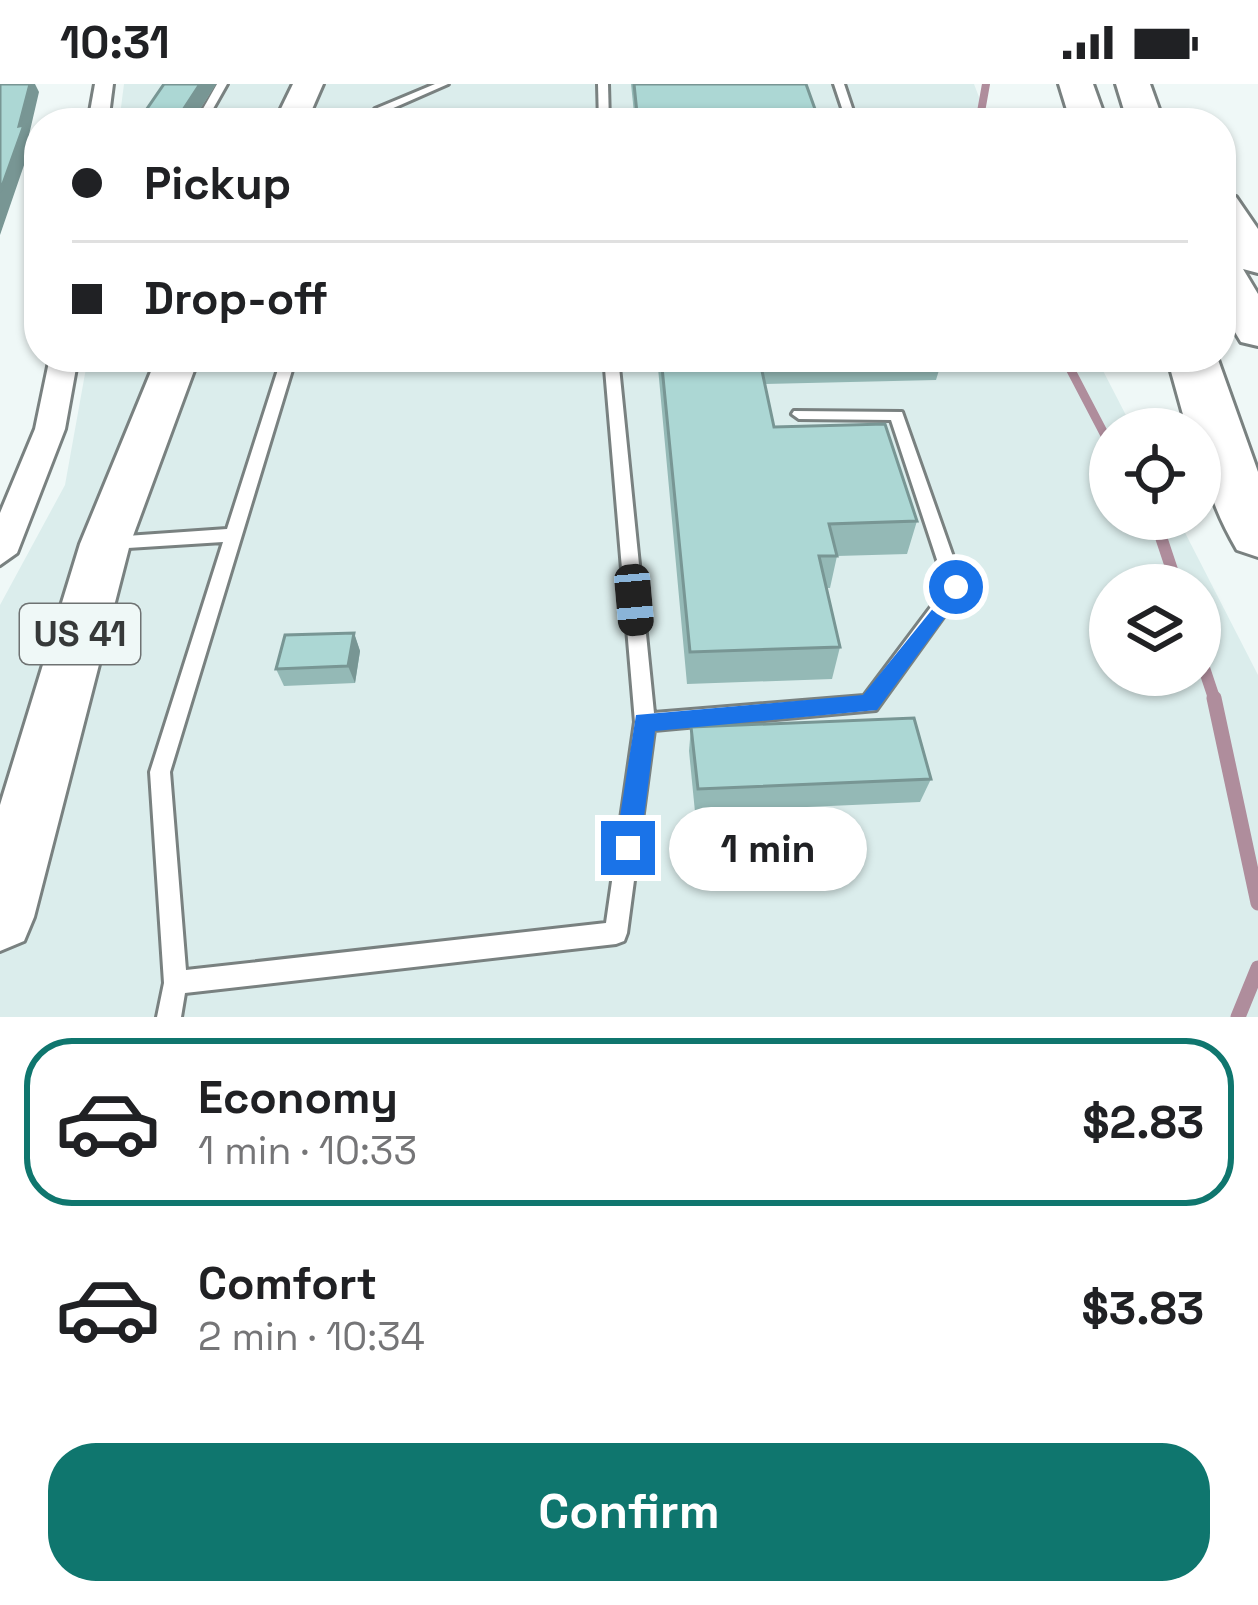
<!DOCTYPE html>
<html lang="en">
<head>
<meta charset="utf-8">
<style>
	body { margin:0; font-family:"Space Grotesk",sans-serif; background:#f6f6f6; color:#202124; height:100vh; display:flex; flex-direction:column; font-size:45px; white-space:nowrap }
	* { box-sizing:border-box; margin:0 }
	p { font-size:39px; color:#757577 }
	.icon { flex:none; width:66px; height:66px; fill:none; stroke:currentColor; stroke-width:2; stroke-linecap:round; stroke-linejoin:round }
	.map { position:relative; height:933px; overflow:hidden }
	.side { display:flex; flex-direction:column; background:#fff; flex:1 }
	.side>* { flex:none }
	.guide { position:absolute; left:24px; top:24px; width:1212px; height:264px; border-radius:48px; box-shadow:0 3px 9px #0004; display:grid; align-content:center; height:264px; padding:0 48px; background:#fff }
	.tools { position:absolute; left:1089px; top:324px; display:grid; gap:24px }
	.tools a { display:grid; place-items:center; width:132px; height:132px; border-radius:50%; background:#fff; box-shadow:0 3px 9px #0004; font-size:60px }
	.end { position:absolute; width:54px; height:54px; margin:-27px; border:15px solid #1a73e8; background:#fff; box-shadow:0 0 0 6px #fff }
	.from { border-radius:50% }
	.bubble { position:absolute; height:84px; border-radius:42px; background:#fff; box-shadow:0 3px 9px #0004; font-size:39px; font-weight:700; line-height:84px; text-align:center }
	.car { position:absolute; width:36px; height:72px; margin:-36px -18px; border-radius:15px; box-shadow:0 0 9px 3px #0007; background:linear-gradient(#222 24%,#8ab4d8 0 40%,#222 0 76%,#8ab4d8 0 86%,#222 0) }
	.guide b { display:flex; align-items:center; gap:42px; height:114px; font-size:45px }
	.guide b+b { border-top:3px solid #e0e0e0 }
	.guide i { width:30px; height:30px; background:#202124 }
	ul { padding:21px 0 0; list-style:none }
	li { display:flex; align-items:center; gap:36px; height:168px; margin:0 24px 18px; padding:0 24px; border:6px solid transparent; border-radius:48px }
	li div { flex:1 }
	li b { display:block; font-size:45px }
	li em { font-style:normal; font-weight:700 }
	li.current { border-color:#0f766e }
	li>.icon { width:108px; height:108px; stroke-width:1.5 }
	.action { display:flex; gap:24px; margin-top:auto; padding:24px 48px }
	.action a { flex:1; height:138px; border-radius:48px; background:#0f766e; color:#fff; font-size:48px; font-weight:700; line-height:138px; text-align:center }
	.status { display:flex; justify-content:space-between; align-items:center; height:84px; padding:0 60px; background:#fff; direction:ltr }
	.status svg { height:33px; fill:currentColor }
	.map>svg:first-child { display:block }
	.built { fill:#dbedec; fill-rule:evenodd }
	.lines { fill:none; stroke-linecap:round; stroke-linejoin:round }
	.stream-far3 { stroke:#af8d9c; stroke-width:8 }
	.stream-far2 { stroke:#af8d9c; stroke-width:9 }
	.stream-far1 { stroke:#af8d9c; stroke-width:12 }
	.stream { stroke:#af8d9c; stroke-width:15 }
	.lane-casing { stroke:#798180; stroke-width:6 }
	.street-casing { stroke:#798180; stroke-width:6 }
	.primary-casing { stroke:#798180; stroke-width:6 }
	.highway-casing { stroke:#798180; stroke-width:6 }
	.lane { fill:#fff; fill-rule:evenodd }
	.street { fill:#fff; fill-rule:evenodd }
	.primary { fill:#fff; fill-rule:evenodd }
	.highway { fill:#fff; fill-rule:evenodd }
	.wall { fill:#94b9b6 }
	.shaded-wall { fill:#789694 }
	.building { fill:#acd7d4; stroke:#789694; stroke-width:3 }
	.route { fill:#1a73e8 }
	.labels { text-anchor:middle; dominant-baseline:central; stroke-width:10; stroke-linejoin:round; paint-order:stroke }
	.shield { fill:#eff8f7; stroke:#6e7272; stroke-width:3 }
	.shield-label { font-size:36px; font-weight:bold; fill:#363939 }
</style>
</head>
<body>
<div class="status"><b>10:31</b><svg viewBox="0 0 49 12"><path d="M0 12V9h3v3zM5 12V6h3v6zM10 12V3h3v9zM15 12V0h3v12zM26 1h20v11H26zM47 4h2v5h-2z"/></svg></div>
<div class="map">
<svg width="1258" height="933" viewBox="0 0 1258 933">
	<rect width="100%" height="100%" fill="#eff8f7"/>
	<g class="built">
		<path d="M124 0H974L989 39H119Z"/>
		<path d="M88 273H1096L1133 345H1110V435H1178L1258 591V933H0V521L65 401ZM1110 501H1200V591H1110Z"/>
	</g>
	<g class="lines">
		<path class="stream-far3" d="M979 39 986 0"/>
		<path class="stream-far2" d="M1064 273 1110 361"/>
		<g class="stream-far1">
			<path d="M1155 435 1177 501"/>
			<path d="M1200 572 1215 617"/>
		</g>
		<g class="stream">
			<path d="M1214 614 1258 819"/>
			<path d="M1238 933 1258 884"/>
		</g>
		<defs>
			<g id="lane">
				<path d="M217 0H227L205 39H195Z"/>
				<path d="M435 0H448L382 29 379 39H369L375 25Z"/>
				<path d="M598 0H608L609 39H599Z"/>
				<path d="M834 0H844L857 39H847Z"/>
				<path d="M282 273H296L170 688 186 886 606 839 635 638 604 273H618L654 629 864 612 946 503 891 336 799 335 792 330 794 327 902 328 964 504 876 626 654 646 627 849 624 857 616 860 185 909 181 933H157L164 899 150 688 223 458 112 465 104 459 112 453 227 445Z"/>
			</g>
			<g id="street">
				<path d="M95 0H113L108 39H88Z"/>
				<path d="M50 273H78L65 345 17 469 0 481V429L35 345Z"/>
			</g>
			<g id="primary">
				<path d="M293 0H323L306 39H274Z"/>
				<path d="M157 273H199L130 460 34 833 24 857 0 867V721L80 460Z"/>
			</g>
			<g id="highway">
				<path d="M1059 0H1093L1107 39H1071Z"/>
				<path d="M1116 0H1150L1164 39H1128Z"/>
				<path d="M1221 110 1236 113 1258 145V189L1243 185 1258 210V262L1241 258 1221 225V173L1236 176 1221 153Z"/>
				<path d="M1167 273H1217L1258 388V473L1237 466C1215 428 1200 389 1200 345H1187Z"/>
			</g>
		</defs>
		<use href="#lane" class="lane-casing"/>
		<use href="#street" class="street-casing"/>
		<use href="#primary" class="primary-casing"/>
		<use href="#highway" class="highway-casing"/>
		<use href="#lane" class="lane"/>
		<use href="#street" class="street"/>
		<use href="#primary" class="primary"/>
		<use href="#highway" class="highway"/>
	</g>
	<g class="wall">
		<path d="M216 0 191 39H145L142 32Z"/>
		<path d="M631 0H806L820 39H635Z"/>
		<path d="M657 273H943L936 296 765 300 774 343 917 437 907 470 837 472 830 504H826L840 563 832 595 687 600Z"/>
		<path d="M354 549 360 567 355 599 284 602 276 585Z"/>
		<path d="M691 643 931 695 920 718 695 728 689 667Z"/>
	</g>
	<g class="shaded-wall">
		<path d="M30 0H35L39 8 29 51 32 58 0 151V108Z"/>
		<path d="M200 0H216L191 39H182L179 32Z"/>
		<path d="M354 549 360 567 355 599 348 582Z"/>
	</g>
	<g class="building">
		<path d="M0 0H30L19 42 24 41 0 108Z"/>
		<path d="M164 0H200L179 32H142Z"/>
		<path d="M634 0H806L820 39H638Z"/>
		<path d="M661 273H759L774 343 885 340 917 437 829 440 837 472H819L840 563 690 568Z"/>
		<path d="M354 549 348 582 276 585 285 551Z"/>
		<path d="M914 634 931 695 698 705 691 643Z"/>
	</g>
	<path class="route" d="M956 496 963 498V509L877 626 655 647 640 764 636 772H619L615 764 636 631 863 611Z"/>
	<g class="labels">
		<rect class="shield" x="20" y="520" width="120" height="60" rx="9"/>
		<g class="shield-label">
			<text x="80" y="550">US 41</text>
		</g>
	</g>
</svg>
<div class="tools">
<a><svg class="icon" aria-label="locate" viewBox="0 0 24 24"><circle cx="12" cy="12" r="6"/><path d="M12 2v4M12 18v4M2 12h4M18 12h4"/></svg></a>
<a><svg class="icon" aria-label="layers" viewBox="0 0 24 24"><path d="M12 4l9 5-9 5-9-5zM3 14l9 5 9-5"/></svg></a>
</div>
<i class="end from" style="left:956px;top:503px"></i>
<i class="end" style="left:628px;top:764px"></i>
<div class="bubble" style="left:669px;top:723px;width:198px">1 min</div>
<i class="car" style="left:634px;top:516px;rotate:175deg"></i>
<div class="guide">
<b><i class="from"></i>Pickup</b>
<b><i></i>Drop-off</b>
</div>
</div>
<section class="side">
<ul>
<li class="current"><svg class="icon" aria-label="car" viewBox="0 0 24 24"><path d="M5 17H2v-5l4-1 3-4h7l3 4 3 1v5h-3M9 17h6M6 11h13"/><circle cx="7" cy="17" r="2"/><circle cx="17" cy="17" r="2"/></svg><div><b>Economy</b><p>1 min · 10:33</p></div><em>$2.83</em></li>
<li><svg class="icon" aria-label="car" viewBox="0 0 24 24"><path d="M5 17H2v-5l4-1 3-4h7l3 4 3 1v5h-3M9 17h6M6 11h13"/><circle cx="7" cy="17" r="2"/><circle cx="17" cy="17" r="2"/></svg><div><b>Comfort</b><p>2 min · 10:34</p></div><em>$3.83</em></li>
</ul>
<div class="action"><a>Confirm</a></div>
</section>
</body>
</html>
